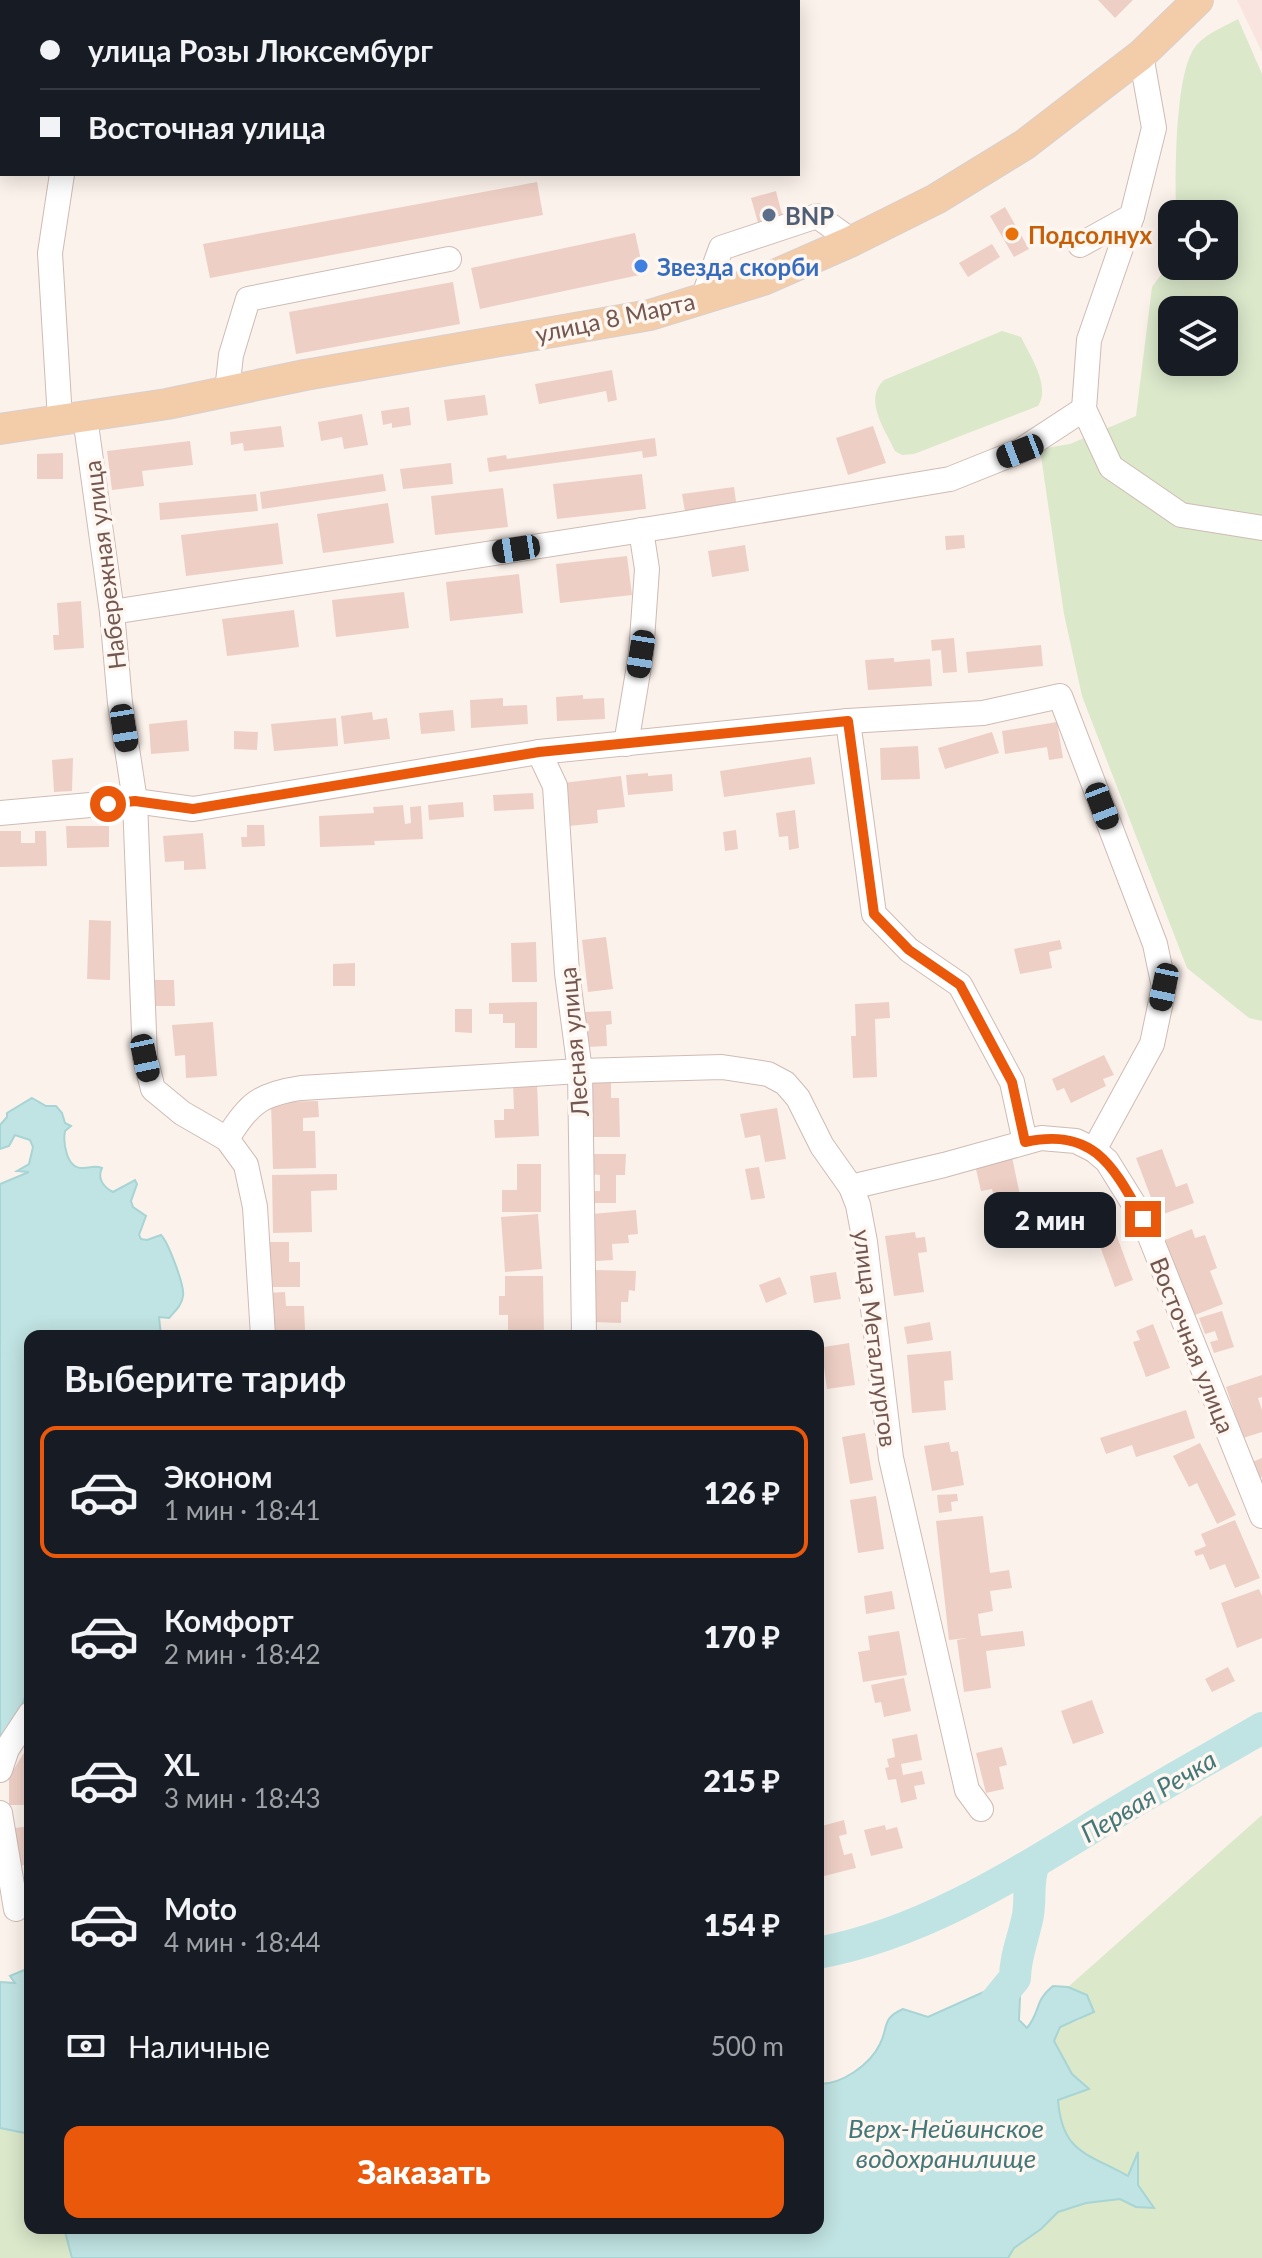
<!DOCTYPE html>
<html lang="ru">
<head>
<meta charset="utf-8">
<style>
	body { margin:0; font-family:Lato,sans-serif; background:#242831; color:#f1f3f6; height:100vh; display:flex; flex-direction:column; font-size:30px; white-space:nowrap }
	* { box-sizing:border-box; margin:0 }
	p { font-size:26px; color:#9ea1a6 }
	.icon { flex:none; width:44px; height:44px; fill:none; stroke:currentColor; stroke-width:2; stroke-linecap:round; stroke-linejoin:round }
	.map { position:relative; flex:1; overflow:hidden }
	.sheet { position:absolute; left:24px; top:1330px; width:800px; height:904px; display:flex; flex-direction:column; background:#171b24; border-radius:16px; box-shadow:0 4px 20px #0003 }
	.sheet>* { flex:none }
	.banner { position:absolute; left:0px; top:0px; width:800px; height:176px; box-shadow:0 4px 20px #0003; display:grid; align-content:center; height:176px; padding:0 40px; background:#171b24 }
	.fabs { position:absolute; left:1158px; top:200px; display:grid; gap:16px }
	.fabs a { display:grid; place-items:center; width:80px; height:80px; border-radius:16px; background:#171b24; box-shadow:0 4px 20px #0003; font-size:40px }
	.end { position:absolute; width:36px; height:36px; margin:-18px; border:10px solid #ea580c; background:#fff; box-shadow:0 0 0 4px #fff }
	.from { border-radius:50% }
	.bubble { position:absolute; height:56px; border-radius:16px; background:#171b24; box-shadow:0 4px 20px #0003; font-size:26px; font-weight:800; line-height:56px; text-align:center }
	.car { position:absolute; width:24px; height:48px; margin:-24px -12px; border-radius:10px; box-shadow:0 0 6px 2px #0007; background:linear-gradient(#222 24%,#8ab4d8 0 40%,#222 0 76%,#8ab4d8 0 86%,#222 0) }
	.banner b { display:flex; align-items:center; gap:28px; height:76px; font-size:30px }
	.banner b+b { border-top:2px solid #363941 }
	.banner i { width:20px; height:20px; background:#f1f3f6 }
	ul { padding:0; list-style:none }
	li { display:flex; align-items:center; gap:24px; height:132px; margin:0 16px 12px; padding:0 24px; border:4px solid transparent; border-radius:16px }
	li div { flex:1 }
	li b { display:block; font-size:30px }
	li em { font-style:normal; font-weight:800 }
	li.selected { border-color:#ea580c }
	li>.icon { width:72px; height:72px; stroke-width:1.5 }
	h2 { padding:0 40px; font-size:36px; line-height:96px }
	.pay { display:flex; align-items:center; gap:20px; height:88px; padding:0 40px; font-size:30px }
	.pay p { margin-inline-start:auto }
	.primary-button { display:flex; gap:16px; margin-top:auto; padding:16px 40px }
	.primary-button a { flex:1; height:92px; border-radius:16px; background:#ea580c; color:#fff; font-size:32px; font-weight:800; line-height:92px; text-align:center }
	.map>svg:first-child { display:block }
	.commercial { fill:#fae4e0 }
	.green { fill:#dbe8ca; fill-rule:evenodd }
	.water { fill:#c0e4e3; stroke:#a7d4d4; stroke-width:2 }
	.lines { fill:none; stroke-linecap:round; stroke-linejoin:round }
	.river { stroke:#c0e4e3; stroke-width:32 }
	.building { fill:#eecfc5 }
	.minor-casing { stroke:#cfbbb4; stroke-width:26 }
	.major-casing { stroke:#d8d0ce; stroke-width:32 }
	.minor { stroke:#fff; stroke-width:24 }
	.major { stroke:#f3ccaa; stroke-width:30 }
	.route { stroke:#ea580c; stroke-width:10 }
	.service-dot { fill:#5c6f8a; stroke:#fef7f1; stroke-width:3 }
	.food-dot { fill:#e8710a; stroke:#fef7f1; stroke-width:3 }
	.shop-dot { fill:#3f7fe0; stroke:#fef7f1; stroke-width:3 }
	.labels { text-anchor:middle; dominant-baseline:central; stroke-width:7; stroke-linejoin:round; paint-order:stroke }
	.service-label { font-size:24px; font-weight:bold; fill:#4e5e75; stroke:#fef7f1; text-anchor:start }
	.food-label { font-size:24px; font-weight:bold; fill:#c56008; stroke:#fef7f1; text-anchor:start }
	.shop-label { font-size:24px; font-weight:bold; fill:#366cbe; stroke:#fef7f1; text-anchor:start }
	.street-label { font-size:24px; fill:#745750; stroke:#fef7f1 }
	.water-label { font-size:26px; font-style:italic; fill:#447778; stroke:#fef7f1 }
</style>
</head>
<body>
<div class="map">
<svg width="1262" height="2258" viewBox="0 0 1262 2258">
	<rect width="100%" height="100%" fill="#fbf2eb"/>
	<path class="commercial" d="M1237 0H1262V52Z"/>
	<g class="green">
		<path d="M1238 19 1262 74V1021L1249 1018 1187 968 1082 696 1064 614 1040 449 1070 444 1136 416 1152 287 1172 260V266H1224V214H1176C1175 176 1175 83 1192 52 1201 35 1222 28 1238 19ZM1172 310H1224V362H1172Z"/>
		<path d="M1002 331 1021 337C1030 356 1051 386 1038 406L914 454 902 455 895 451C885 429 863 400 884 380Z"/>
		<path d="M1262 1815V2258H1008L1014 2248 1041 2229 1058 2212 1086 2203 1121 2199 1136 2207 1137 2155 1128 2176C1112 2167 1076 2153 1067 2138 1060 2128 1059 2112 1058 2100L1088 2089 1072 2074 1054 2041 1060 2027 1080 2020 1086 1995 1068 1987Z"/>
		<path d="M0 2128 30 2134V2228H64L72 2258H0Z"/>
	</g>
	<g class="water">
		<path d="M32 1098 46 1106H56L62 1113 65 1123 71 1126 65 1131C63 1142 66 1169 83 1168 91 1168 94 1165 102 1168 97 1178 103 1187 113 1192L135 1180 137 1184 131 1201 133 1207 146 1216 139 1235 141 1239 147 1240 161 1235C168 1242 185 1286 183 1296 182 1305 175 1311 169 1318L159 1317 161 1336H30V1648C25 1663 29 1678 26 1693 22 1711 10 1726 0 1740V1184L29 1172 17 1171 29 1164 33 1147 30 1140 15 1135 9 1146 0 1149V1125L7 1117V1113Z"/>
		<path d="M24 1970 30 1972V2134L0 2128V1982L15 1983 10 1976Z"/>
		<path d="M1015 1978 1020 1997 1019 2020 1027 2028C1041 2011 1034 2001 1053 1986L1068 1987 1087 1995 1094 2012 1060 2027 1054 2041 1072 2074 1089 2089 1058 2100C1062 2153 1087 2153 1128 2176L1138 2152V2185L1154 2208 1136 2207 1120 2199 1086 2203 1058 2212 1041 2229 1014 2248 1008 2258H72L64 2228H818V2084C841 2085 870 2065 880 2044 889 2026 881 2019 903 2009L928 2017Z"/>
	</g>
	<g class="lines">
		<g class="river">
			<path d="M818 1953C921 1934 1011 1877 1099 1823 1152 1790 1207 1760 1262 1728"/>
			<path d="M988 2011 1015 1978C1015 1956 1024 1937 1028 1915 1031 1897 1027 1881 1034 1864"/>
		</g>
	</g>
	<g class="building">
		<path d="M1098 0H1133L1115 18Z"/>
		<path d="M537 182 543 215 210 278 203 244Z"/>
		<path d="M776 191 786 230 762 237 751 198Z"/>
		<path d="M1005 207 1029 249 1014 257 990 216Z"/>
		<path d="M635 233 644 274 480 309 471 268Z"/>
		<path d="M992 244 1000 257 968 277 959 263Z"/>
		<path d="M453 282 460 324 296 354 289 312Z"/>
		<path d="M612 370 617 400 608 402 606 391 539 404 535 384Z"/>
		<path d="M485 395 488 415 447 421 444 400Z"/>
		<path d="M409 407 411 425 392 428V423L383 425 381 411Z"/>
		<path d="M362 414 368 445 344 449 342 437 321 441 318 422Z"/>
		<path d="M281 426 284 447 244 451 243 443 231 445 230 432Z"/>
		<path d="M873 426 886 463 848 475 836 438Z"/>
		<path d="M655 438 657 456 643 458 642 451 489 472 487 458 506 455 507 459Z"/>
		<path d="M190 441 193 465 142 471 144 486 112 490 107 451Z"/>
		<path d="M63 453V479H37V454Z"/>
		<path d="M451 463 453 484 403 489 400 469Z"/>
		<path d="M383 474 386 491 262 509 260 492Z"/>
		<path d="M642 474 646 509 557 519 553 484Z"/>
		<path d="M734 487 737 509 686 517 682 494Z"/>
		<path d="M503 488 508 527 435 535 431 496Z"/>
		<path d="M256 494 258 511 160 520 159 503Z"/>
		<path d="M388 503 394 543 323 553 317 514Z"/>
		<path d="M278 523 283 564 186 576 181 535Z"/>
		<path d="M964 535 965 548 946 550 945 536Z"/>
		<path d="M745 545 749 571 712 577 708 551Z"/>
		<path d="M627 556 632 595 560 603 556 564Z"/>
		<path d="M519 574 523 613 450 621 446 582Z"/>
		<path d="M404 592 409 628 336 637 332 600Z"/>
		<path d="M81 601 84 648 54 650 53 635H59L57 603Z"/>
		<path d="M294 610 299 647 227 656 222 619Z"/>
		<path d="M954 638 957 672 943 673 941 650 932 651 931 640Z"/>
		<path d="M1041 645 1043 666 968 673 966 652Z"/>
		<path d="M894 658V662L930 659 932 686 868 690 865 660Z"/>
		<path d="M583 695V699L604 698 605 719 557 721 556 697Z"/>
		<path d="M503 698V706L527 705 528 724 471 728 470 700Z"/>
		<path d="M453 710 455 731 421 734 419 713Z"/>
		<path d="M372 712 373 720 387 718 390 739 344 744 341 716Z"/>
		<path d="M336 718 338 746 274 751 271 724Z"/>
		<path d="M187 720 189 751 151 754 149 724Z"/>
		<path d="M1057 722 1063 758 1049 760 1047 747 1005 754 1002 731Z"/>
		<path d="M234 731 258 732 257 750 234 749Z"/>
		<path d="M992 732 999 753 945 769 938 748Z"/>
		<path d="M918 746 920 779 881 780 880 748Z"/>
		<path d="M811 757 815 784 724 797 720 771Z"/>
		<path d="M73 758 72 791 54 792 52 760Z"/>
		<path d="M648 773V776L672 774 673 791 628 795 626 775Z"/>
		<path d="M621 776 625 807 597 810 598 823 569 826 563 783Z"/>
		<path d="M533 793 534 809 494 811 493 795Z"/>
		<path d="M463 802 464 817 429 820 428 805Z"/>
		<path d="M403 805 405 824 411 823 410 807 421 806 423 839 374 841 375 845 320 847 319 816 374 813 373 807Z"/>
		<path d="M795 810 799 848 789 850 788 836 779 837 776 813Z"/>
		<path d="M247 825H264L265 846 242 847 241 837H247Z"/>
		<path d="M66 826H109V847L67 848Z"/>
		<path d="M736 830 738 849 725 851 723 832Z"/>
		<path d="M0 831H21V843H35V831H46L47 866 0 867Z"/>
		<path d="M203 833 206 869 184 870V861L165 862 163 836Z"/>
		<path d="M89 920 111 921 110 980 87 979Z"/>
		<path d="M606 937 613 989 588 992 582 940Z"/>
		<path d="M1060 940 1062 949 1049 952 1052 968 1020 974 1014 949Z"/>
		<path d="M536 942 537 982H512L511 943Z"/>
		<path d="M355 963V986H333V964Z"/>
		<path d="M153 980H174L175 1006H154Z"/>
		<path d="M537 1002V1048H515V1023H503V1014H489V1003Z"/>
		<path d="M889 1002 890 1018 875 1019 877 1077 853 1078 851 1036H856L855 1004Z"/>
		<path d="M455 1009H472V1033L455 1032Z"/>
		<path d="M611 1011 612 1024 606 1025 607 1046 586 1047 584 1012Z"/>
		<path d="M213 1022 217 1076 186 1078 185 1055 175 1056 172 1025Z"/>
		<path d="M1104 1055 1114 1075 1103 1079 1106 1086 1071 1103 1064 1088 1057 1091 1052 1079Z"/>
		<path d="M589 1079H611V1098H619L620 1137H589Z"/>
		<path d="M537 1082 539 1136 495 1138 494 1120H504V1109H514L513 1083Z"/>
		<path d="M318 1101 319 1117 303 1118V1131H315L316 1168 273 1169 271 1102Z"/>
		<path d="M777 1108 786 1159 765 1162 760 1135 745 1138 740 1114Z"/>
		<path d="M1162 1149 1176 1187 1187 1183 1194 1203 1158 1216 1136 1158Z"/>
		<path d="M590 1154H626L625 1175H616V1203H591V1191H600V1175L590 1174Z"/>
		<path d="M1012 1157 1022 1205 997 1210 992 1189 981 1191 975 1165Z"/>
		<path d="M517 1164H541V1212H502V1190H517Z"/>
		<path d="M759 1167 765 1198 751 1200 745 1169Z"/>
		<path d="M337 1174V1190L311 1191 312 1232 273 1233 272 1175Z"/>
		<path d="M636 1210 638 1234 628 1235 629 1243 612 1244 613 1260 596 1261 592 1214Z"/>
		<path d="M538 1214 542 1269 505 1272 501 1217Z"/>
		<path d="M1112 1223 1133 1280 1115 1287 1094 1230Z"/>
		<path d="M1192 1229 1195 1238 1205 1235 1217 1268 1210 1271 1223 1304 1195 1315 1165 1240Z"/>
		<path d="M915 1232 916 1238 925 1237 927 1252 918 1253 924 1292 894 1296 885 1236Z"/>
		<path d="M267 1242H289V1262H300V1287H266Z"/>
		<path d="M595 1270 636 1271 635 1291 629 1290 628 1302H621V1323L593 1322Z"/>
		<path d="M836 1272 841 1299 814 1303 810 1276Z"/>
		<path d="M505 1276H543L544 1336H508V1315H499V1296H505Z"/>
		<path d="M780 1277 787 1294 766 1303 759 1285Z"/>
		<path d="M285 1292 286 1306H304L305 1330 288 1331V1336H268L266 1293Z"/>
		<path d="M1222 1311 1234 1347 1214 1353 1210 1342 1218 1340 1215 1331 1205 1334 1199 1318Z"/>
		<path d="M930 1322 933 1340 907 1344 904 1327Z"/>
		<path d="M1153 1324 1170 1368 1146 1377 1133 1342 1140 1340 1136 1331Z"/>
		<rect x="597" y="1330" width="41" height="6"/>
		<path d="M849 1343 855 1385 827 1389 823 1360 818 1361V1348Z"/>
		<path d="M951 1351 953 1380 944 1381 946 1410 912 1413 907 1355Z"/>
		<path d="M1262 1375V1397L1258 1398 1262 1410V1432L1243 1438 1226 1387Z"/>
		<path d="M1186 1410 1195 1438 1136 1457 1132 1445 1106 1454 1100 1438Z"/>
		<path d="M865 1433 873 1480 850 1484 842 1437Z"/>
		<path d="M949 1442 951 1452 958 1451 964 1485 932 1491 924 1446Z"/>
		<path d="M1200 1443 1236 1515 1217 1524 1197 1483 1189 1487 1173 1456Z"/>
		<path d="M1262 1458V1477L1260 1478 1252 1462Z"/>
		<path d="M957 1494 958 1501 951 1502 952 1511 939 1513 937 1495Z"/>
		<path d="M876 1496 884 1549 858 1553 850 1500Z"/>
		<path d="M983 1516 990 1573 1009 1570 1012 1588 990 1591 993 1611 978 1614 981 1636 1023 1631 1025 1646 986 1651 991 1688 964 1692 957 1640 967 1638 949 1640 936 1521Z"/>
		<path d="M1235 1520 1260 1578 1235 1588 1225 1564 1210 1570 1203 1554 1196 1556 1194 1551 1206 1546 1201 1534Z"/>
		<path d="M1259 1589 1262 1596V1638L1237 1648 1221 1603Z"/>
		<path d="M892 1591 895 1609 866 1614 864 1596Z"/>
		<path d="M899 1631 907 1675 863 1682 858 1652 870 1650 868 1636Z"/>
		<path d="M1228 1667 1235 1681 1212 1692 1205 1679Z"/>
		<path d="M904 1678 911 1711 884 1717 881 1702 875 1703 871 1685Z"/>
		<path d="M1092 1700 1104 1733 1073 1744 1061 1711Z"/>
		<path d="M917 1734 922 1760 901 1764 903 1775 922 1771 925 1784 914 1786 917 1799 901 1803 896 1779 888 1780 885 1768 889 1767 887 1759 895 1757 892 1739Z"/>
		<path d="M30 1743V1805H9V1777Z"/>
		<path d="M1002 1747 1007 1765 999 1767 1004 1789 986 1793 976 1753Z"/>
		<path d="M844 1820 847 1834 839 1836 844 1855 852 1853 856 1868 820 1877 818 1827Z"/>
		<path d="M885 1825 886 1830 897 1827 903 1848 871 1856 864 1830Z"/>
		<path d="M30 1826V1864L14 1867 8 1829Z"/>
	</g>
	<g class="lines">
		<defs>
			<g id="minor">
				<path d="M56 2V0"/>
				<path d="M106 2 112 0"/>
				<path d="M0 20H2"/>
				<path d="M1132 216 1089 340 1084 409 1111 467 1181 515 1262 528"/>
				<path d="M1080 245 1132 216 1154 128 1141 55"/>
				<path d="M703 298 721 248 817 216 852 241"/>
				<path d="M227 391 231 355 248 299 449 259"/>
				<path d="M85 417 112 612 120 703 135 801 145 1058 153 1089 182 1113 227 1139 246 1165 255 1207 263 1336"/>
				<path d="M60 419 50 253 62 174"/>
				<path d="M112 612 675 525 950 479 1020 451 1084 409"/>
				<path d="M848 721 874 914 909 950 960 985 1012 1082 1025 1142"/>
				<path d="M626 744 641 654 647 569 641 530"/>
				<path d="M539 752 555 786 567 973 580 1071 584 1336"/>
				<path d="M0 813 135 801 193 809 539 752 848 721 983 713 1060 696 1155 944 1164 987 1152 1044 1094 1150"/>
				<path d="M227 1139C248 1104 260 1094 301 1088L580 1071 722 1067 768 1074 785 1083 798 1098 822 1146 851 1187 858 1205 865 1242 891 1458 967 1790 981 1809"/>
				<path d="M851 1187 944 1165 1041 1138 1076 1141 1094 1150 1107 1161 1143 1219 1262 1516"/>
				<path d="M0 1770 7 1749 30 1714"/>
				<path d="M0 1813 16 1909"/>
			</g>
			<path id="major" d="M0 429 167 404 305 375 650 315 763 280 852 241 936 199 1024 145 1141 55 1198 0"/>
		</defs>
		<use href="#minor" class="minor-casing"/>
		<use href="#major" class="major-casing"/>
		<use href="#minor" class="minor"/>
		<use href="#major" class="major"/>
	</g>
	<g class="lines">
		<path class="route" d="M108 804 135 801 193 809 539 752 848 721 874 914 909 950 960 985 1012 1082 1025 1142C1094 1127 1113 1166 1143 1219"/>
	</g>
	<circle class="service-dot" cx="769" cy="215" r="8"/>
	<circle class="food-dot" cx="1012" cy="234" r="8"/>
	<circle class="shop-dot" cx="641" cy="266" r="8"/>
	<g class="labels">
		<g class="service-label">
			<text x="785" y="215">BNP</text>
		</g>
		<g class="food-label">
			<text x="1028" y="234">Подсолнух</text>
		</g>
		<g class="shop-label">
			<text x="657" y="266">Звезда скорби</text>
		</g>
		<g class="street-label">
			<text transform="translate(615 317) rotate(-12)">улица 8 Марта</text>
			<text transform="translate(104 565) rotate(-97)">Набережная улица</text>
			<text transform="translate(573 1042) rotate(-95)">Лесная улица</text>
			<text transform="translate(876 1338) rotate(83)">улица Металлургов</text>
			<text transform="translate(1193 1345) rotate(68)">Восточная улица</text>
		</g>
		<g class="water-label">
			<text transform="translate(1148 1796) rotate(-31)">Первая Речка</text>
			<text x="946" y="2128">Верх-Нейвинское<tspan x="946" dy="30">водохранилище</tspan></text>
		</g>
	</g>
</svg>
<div class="fabs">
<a><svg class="icon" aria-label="locate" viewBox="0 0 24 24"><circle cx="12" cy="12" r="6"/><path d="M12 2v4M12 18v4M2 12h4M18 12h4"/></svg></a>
<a><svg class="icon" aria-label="layers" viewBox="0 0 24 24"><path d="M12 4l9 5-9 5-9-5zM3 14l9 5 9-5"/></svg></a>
</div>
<i class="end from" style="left:108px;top:804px"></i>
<i class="end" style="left:1143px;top:1219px"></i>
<div class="bubble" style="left:984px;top:1192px;width:132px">2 мин</div>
<i class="car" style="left:1020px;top:451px;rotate:249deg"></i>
<i class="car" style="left:516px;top:549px;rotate:261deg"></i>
<i class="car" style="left:641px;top:654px;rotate:189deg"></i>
<i class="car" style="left:124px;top:728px;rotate:171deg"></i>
<i class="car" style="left:1102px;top:806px;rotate:159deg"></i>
<i class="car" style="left:1164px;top:987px;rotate:192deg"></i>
<i class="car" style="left:145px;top:1058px;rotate:168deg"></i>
<div class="banner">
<b><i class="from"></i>улица Розы Люксембург</b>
<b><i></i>Восточная улица</b>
</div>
<section class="sheet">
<h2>Выберите тариф</h2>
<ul>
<li class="selected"><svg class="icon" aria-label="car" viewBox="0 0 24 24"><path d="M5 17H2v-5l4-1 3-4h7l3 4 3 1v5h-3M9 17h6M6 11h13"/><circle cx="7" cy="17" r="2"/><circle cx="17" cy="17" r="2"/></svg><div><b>Эконом</b><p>1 мин · 18:41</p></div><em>126 ₽</em></li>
<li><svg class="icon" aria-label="car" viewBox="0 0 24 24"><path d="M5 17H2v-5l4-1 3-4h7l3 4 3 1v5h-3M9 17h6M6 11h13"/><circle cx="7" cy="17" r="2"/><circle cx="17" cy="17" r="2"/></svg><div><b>Комфорт</b><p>2 мин · 18:42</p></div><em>170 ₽</em></li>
<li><svg class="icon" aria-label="car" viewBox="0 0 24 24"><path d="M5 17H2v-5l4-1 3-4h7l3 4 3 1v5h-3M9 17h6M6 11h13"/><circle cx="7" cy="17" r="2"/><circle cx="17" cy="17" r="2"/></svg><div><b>XL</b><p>3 мин · 18:43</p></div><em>215 ₽</em></li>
<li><svg class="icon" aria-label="car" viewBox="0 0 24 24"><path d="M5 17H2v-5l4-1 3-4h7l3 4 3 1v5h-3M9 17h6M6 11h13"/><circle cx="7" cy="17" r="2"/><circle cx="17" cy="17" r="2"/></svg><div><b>Moto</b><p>4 мин · 18:44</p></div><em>154 ₽</em></li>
</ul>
<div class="pay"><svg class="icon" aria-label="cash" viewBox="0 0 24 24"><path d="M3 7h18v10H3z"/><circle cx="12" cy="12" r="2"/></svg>Наличные<p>500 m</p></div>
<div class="primary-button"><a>Заказать</a></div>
</section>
</div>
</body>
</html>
